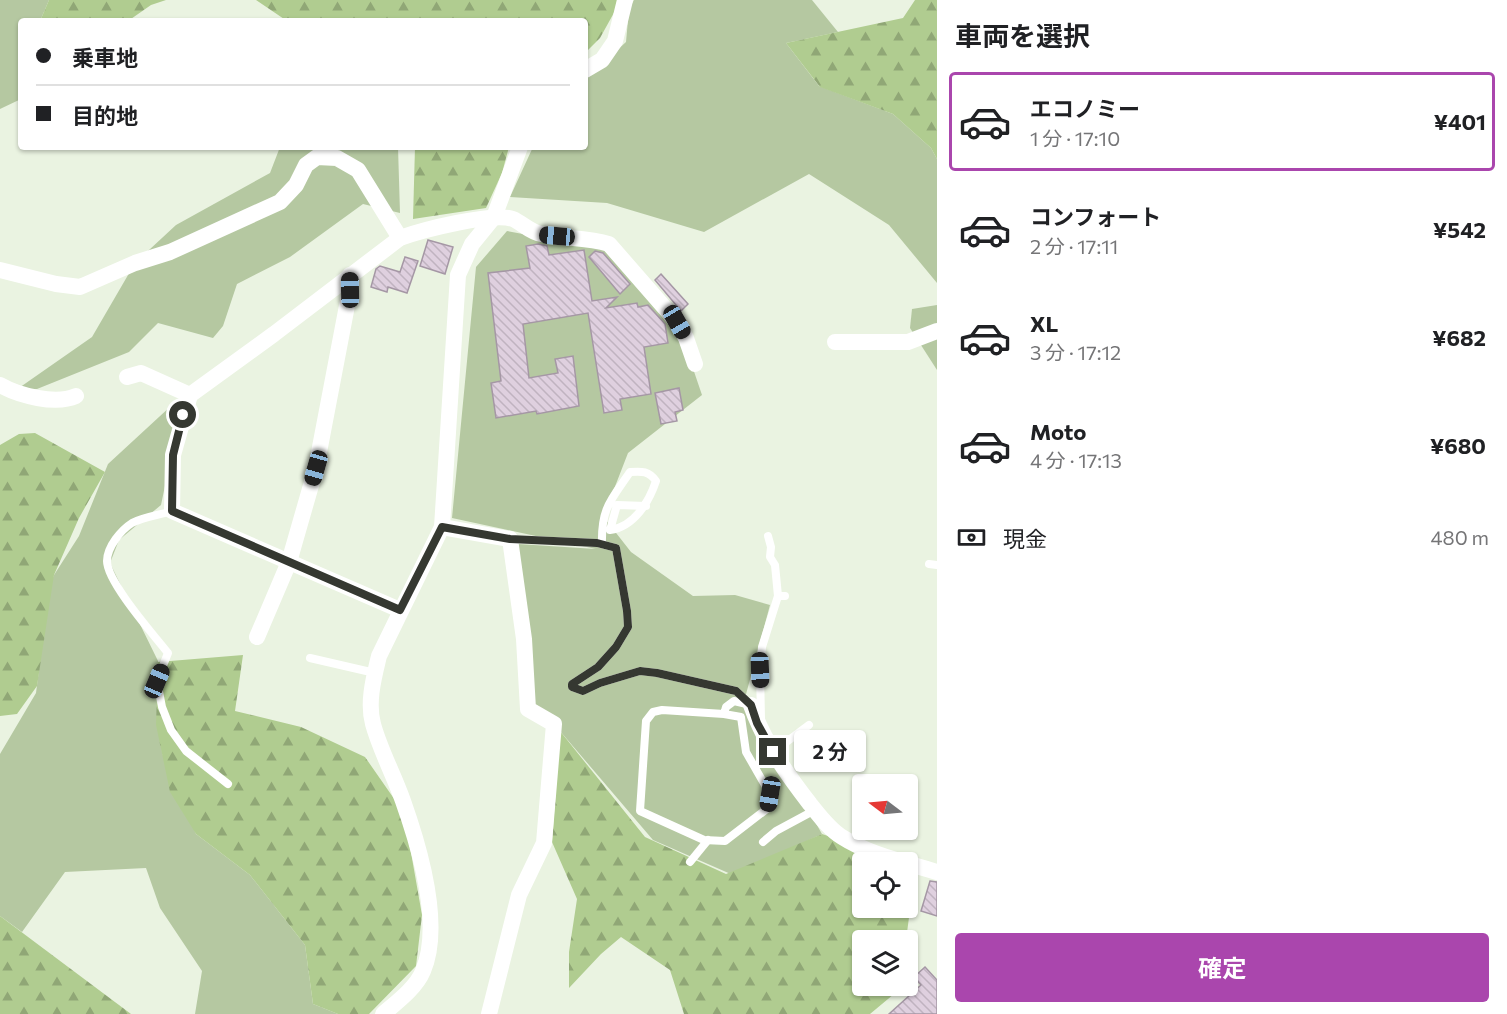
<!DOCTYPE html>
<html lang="ja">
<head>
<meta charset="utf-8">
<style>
	body { margin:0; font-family:Commissioner,"Noto Sans JP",sans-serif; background:#f6f6f6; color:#202124; height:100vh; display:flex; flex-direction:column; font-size:22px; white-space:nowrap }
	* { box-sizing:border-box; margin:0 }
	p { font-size:20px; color:#757577 }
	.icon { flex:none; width:33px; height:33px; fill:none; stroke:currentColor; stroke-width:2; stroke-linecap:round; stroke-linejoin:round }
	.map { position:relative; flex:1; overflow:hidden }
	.sheet { display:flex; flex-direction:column; background:#fff; width:570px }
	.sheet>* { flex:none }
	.hud { position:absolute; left:18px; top:18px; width:570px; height:132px; border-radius:6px; box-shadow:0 2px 4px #0004; display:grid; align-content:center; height:132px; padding:0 18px; background:#fff }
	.needle { width:39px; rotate:286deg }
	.controls { position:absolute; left:852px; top:774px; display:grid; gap:12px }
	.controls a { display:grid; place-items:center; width:66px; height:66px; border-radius:6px; background:#fff; box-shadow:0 2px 4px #0004; font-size:30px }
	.end { position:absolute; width:27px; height:27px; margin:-14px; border:8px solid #353831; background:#fff; box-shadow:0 0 0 3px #fff }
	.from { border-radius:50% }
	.bubble { position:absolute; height:42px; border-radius:6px; background:#fff; box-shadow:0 2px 4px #0004; font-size:20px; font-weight:700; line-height:42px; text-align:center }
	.car { position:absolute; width:18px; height:36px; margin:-18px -9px; border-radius:8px; box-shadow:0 0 4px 2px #0007; background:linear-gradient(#222 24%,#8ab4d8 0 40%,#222 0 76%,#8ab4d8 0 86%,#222 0) }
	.hud b { display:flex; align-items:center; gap:21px; height:57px; font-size:22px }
	.hud b+b { border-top:2px solid #e0e0e0 }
	.hud i { width:15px; height:15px; background:#202124 }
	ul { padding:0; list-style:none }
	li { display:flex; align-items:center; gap:18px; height:99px; margin:0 12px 9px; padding:0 6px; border:3px solid transparent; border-radius:6px }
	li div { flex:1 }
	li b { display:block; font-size:22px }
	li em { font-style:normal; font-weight:700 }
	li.current { border-color:#aa46ad }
	li>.icon { width:54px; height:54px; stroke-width:1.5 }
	h2 { padding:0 18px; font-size:27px; line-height:72px }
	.pay { display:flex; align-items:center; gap:15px; height:66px; padding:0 18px; font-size:22px }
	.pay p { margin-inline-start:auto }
	.primary-button { display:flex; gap:12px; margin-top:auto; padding:12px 18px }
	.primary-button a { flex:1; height:69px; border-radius:6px; background:#aa46ad; color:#fff; font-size:24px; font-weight:700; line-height:69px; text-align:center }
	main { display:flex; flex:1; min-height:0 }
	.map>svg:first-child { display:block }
	.green { fill:#b5c8a1 }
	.forest { fill:url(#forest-firs); fill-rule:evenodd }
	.building { fill:url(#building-back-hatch); stroke:#a597a5; stroke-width:1.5 }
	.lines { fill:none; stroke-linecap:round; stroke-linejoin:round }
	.lane { stroke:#fff; stroke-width:8 }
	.street { stroke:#fff; stroke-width:16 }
	.route { stroke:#353831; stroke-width:8 }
</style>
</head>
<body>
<main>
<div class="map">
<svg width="937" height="1014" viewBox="0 0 937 1014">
	<defs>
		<pattern id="forest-firs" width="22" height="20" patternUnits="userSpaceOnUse" patternTransform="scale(1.5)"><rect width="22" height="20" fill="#b0cc90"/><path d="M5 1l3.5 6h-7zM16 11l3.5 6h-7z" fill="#90a776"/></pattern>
		<pattern id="building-back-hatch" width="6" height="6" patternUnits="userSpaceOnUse" patternTransform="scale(1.5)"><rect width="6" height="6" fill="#dfd0df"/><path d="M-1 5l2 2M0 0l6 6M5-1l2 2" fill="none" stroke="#c0b3c0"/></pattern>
	</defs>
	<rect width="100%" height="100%" fill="#eaf3e1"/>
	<g class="green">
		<path d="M0 0H49L40 21H21V99L0 109Z"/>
		<path d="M634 0H812L838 32 786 43 819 86 893 114 931 148 937 159V283L889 225 809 174 704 232 607 203 510 197 533 147H585V80L626 42 629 9Z"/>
		<path d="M280 147H398L400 213 363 204 290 257 237 284 223 326 213 338 158 323 129 352 37 389 16 390 92 337 135 263 176 225 270 173Z"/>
		<path d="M507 231 603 249 643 292 686 348 702 395 628 453 609 502 602 515 631 552 693 596 735 595 770 605 745 698 822 834 733 875 653 840 554 724 528 709 518 544 596 549 452 518 476 267Z"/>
		<path d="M937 305V370L910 328 912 309Z"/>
		<path d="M182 404 161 505 119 540 110 563 158 661 162 753 196 834 250 875 305 945 313 1004 338 1014H195L202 971 160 908 146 868 65 872 22 932 0 916V754L36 693 50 585 54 575 79 536 108 464 172 405Z"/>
	</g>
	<g class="forest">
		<path d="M49 0H166L151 5 128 21H40Z"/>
		<path d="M256 0H621L600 38 585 53V21H287Z"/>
		<path d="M915 0H937V159L931 148 893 114 820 87 786 43 903 18Z"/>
		<path d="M415 147H509L502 173 486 208 413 219Z"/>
		<path d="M35 433 105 472 79 518 54 575 37 686 17 714 0 716V445L19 434Z"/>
		<path d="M243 655 235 711 301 727 365 757 404 813 422 915 416 966 369 1014H338L313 1004 305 945 250 875 196 834 170 792 156 725 158 662Z"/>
		<path d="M560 731 645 837 726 874 822 834 916 865 906 940H862V986H901L900 989 870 1014H684L670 970 621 937 601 954 569 988V952L577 899 552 842ZM862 862H908V908H862Z"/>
		<path d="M0 916 131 1014H0Z"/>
	</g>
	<g class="building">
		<path d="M428 240 453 247 445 274 420 266Z"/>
		<path d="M538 244 547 246 549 255 584 250 592 301 617 297 606 308 637 303 638 307 648 305 665 324 668 343 644 347 651 394 620 399 622 410 604 413 588 313 523 324 529 378 558 373 555 359 573 356 579 406 537 414 536 411 496 418 491 383 501 381 488 273 530 268 526 246Z"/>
		<path d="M595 251 603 253 630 284 620 294 589 257Z"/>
		<path d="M405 257 418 261 407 293 388 287 387 292 371 287 376 269 380 266 400 272Z"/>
		<path d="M661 274 688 304 681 311 655 280Z"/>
		<path d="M679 388 683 410 675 412 677 421 661 424 655 393Z"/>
		<path d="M930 881 937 882V916L921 911Z"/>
		<path d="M925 967 937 980V1014H889L921 985 914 977Z"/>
	</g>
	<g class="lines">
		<g class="lane">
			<path d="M172 511C160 515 143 517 132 523 121 530 107 547 107 561 107 582 153 634 168 653L157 681 162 707 171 730 186 751 228 784"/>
			<path d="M768 536 771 547 770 557 775 565 778 596"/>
			<path d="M510 539 597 543 616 548 627 611 628 627 616 647 598 667 572 684V687L583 691 600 683 640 671 657 673 736 691 751 705"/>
			<path d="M602 544C601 508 611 500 630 472 642 471 649 471 656 481 649 502 634 527 610 530L617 505 646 506"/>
			<path d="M929 564 937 565"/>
			<path d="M310 658 375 673"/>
			<path d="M724 714 662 710 653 712 646 721 640 811 704 840 725 841 768 808 770 794 746 752 741 717 724 714 726 707 734 701 751 705"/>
			<path d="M761 719 760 670 762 647 778 596H785"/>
			<path d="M773 752 809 725"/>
			<path d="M763 842 776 831 815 810"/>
			<path d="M690 862 708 840"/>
		</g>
		<g class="street">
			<path d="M585 70 602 60 615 41 625 0"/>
			<path d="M0 270 56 284 80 287 135 263 170 252 280 202 296 185 306 165 317 157 337 158 358 170 400 238"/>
			<path d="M835 342H908L937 331"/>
			<path d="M127 377 141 373 190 395"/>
			<path d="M0 385C19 396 56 405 76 396"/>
			<path d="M442 527 510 539 524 639 528 709 554 724 544 843 519 895 489 1014"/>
			<path d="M400 610 172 511 173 455 190 395 274 334 400 238C422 230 492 212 513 219 522 223 530 232 541 234 563 239 587 237 609 244L677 322 686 338 695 364"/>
			<path d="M257 637 289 562 316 468 350 290V275"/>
			<path d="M751 705C764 742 786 773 810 804 819 815 829 829 842 837 870 855 905 862 937 872"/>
			<path d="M383 1014C397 1002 416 988 423 971 443 924 419 846 403 801 394 775 380 750 373 724 367 702 374 677 379 656L442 527 458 275 472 244 494 217 520 147"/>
		</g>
	</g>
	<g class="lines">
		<path class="route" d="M183 415 173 455 172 511 400 610 442 527 510 539 597 543 616 548 627 611 628 627 616 647 598 667 572 684V687L583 691 600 683 640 671 657 673 736 691 751 705 757 723 773 752"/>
	</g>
</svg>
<div class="controls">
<a><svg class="needle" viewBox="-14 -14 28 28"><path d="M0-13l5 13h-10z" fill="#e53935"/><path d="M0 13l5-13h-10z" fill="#757577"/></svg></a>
<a><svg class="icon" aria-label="locate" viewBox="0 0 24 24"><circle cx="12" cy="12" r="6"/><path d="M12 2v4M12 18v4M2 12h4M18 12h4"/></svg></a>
<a><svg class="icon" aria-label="layers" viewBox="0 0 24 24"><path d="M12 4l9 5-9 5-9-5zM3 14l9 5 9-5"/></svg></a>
</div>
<i class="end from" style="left:183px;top:415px"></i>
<i class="end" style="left:773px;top:752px"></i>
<div class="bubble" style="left:794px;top:730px;width:72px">2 分</div>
<i class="car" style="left:557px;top:236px;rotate:275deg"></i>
<i class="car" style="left:350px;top:290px;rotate:359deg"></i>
<i class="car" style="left:677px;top:322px;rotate:150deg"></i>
<i class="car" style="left:316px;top:468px;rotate:196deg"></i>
<i class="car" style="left:760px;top:670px;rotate:178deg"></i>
<i class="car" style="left:157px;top:681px;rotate:23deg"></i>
<i class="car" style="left:770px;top:794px;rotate:189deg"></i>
<div class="hud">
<b><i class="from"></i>乗車地</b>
<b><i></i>目的地</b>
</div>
</div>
<section class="sheet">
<h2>車両を選択</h2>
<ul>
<li class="current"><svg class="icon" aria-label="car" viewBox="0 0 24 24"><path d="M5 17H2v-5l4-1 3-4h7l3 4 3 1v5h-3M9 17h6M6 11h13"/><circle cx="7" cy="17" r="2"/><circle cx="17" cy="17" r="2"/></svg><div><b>エコノミー</b><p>1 分 · 17:10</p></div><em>¥401</em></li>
<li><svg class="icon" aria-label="car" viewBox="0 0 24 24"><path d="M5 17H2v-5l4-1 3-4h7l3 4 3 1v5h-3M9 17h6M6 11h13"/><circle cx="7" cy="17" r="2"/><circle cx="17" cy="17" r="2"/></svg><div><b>コンフォート</b><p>2 分 · 17:11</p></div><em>¥542</em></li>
<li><svg class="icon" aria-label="car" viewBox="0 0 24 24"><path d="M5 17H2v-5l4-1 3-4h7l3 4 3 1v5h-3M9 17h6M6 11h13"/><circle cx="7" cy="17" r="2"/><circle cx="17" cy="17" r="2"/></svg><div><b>XL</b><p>3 分 · 17:12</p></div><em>¥682</em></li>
<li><svg class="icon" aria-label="car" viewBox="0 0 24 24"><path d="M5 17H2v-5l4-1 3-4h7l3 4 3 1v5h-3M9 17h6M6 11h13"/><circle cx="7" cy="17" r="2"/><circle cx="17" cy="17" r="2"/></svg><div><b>Moto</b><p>4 分 · 17:13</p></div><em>¥680</em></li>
</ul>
<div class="pay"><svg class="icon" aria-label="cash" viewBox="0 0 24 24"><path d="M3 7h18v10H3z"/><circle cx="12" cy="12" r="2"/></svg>現金<p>480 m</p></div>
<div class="primary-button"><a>確定</a></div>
</section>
</main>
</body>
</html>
